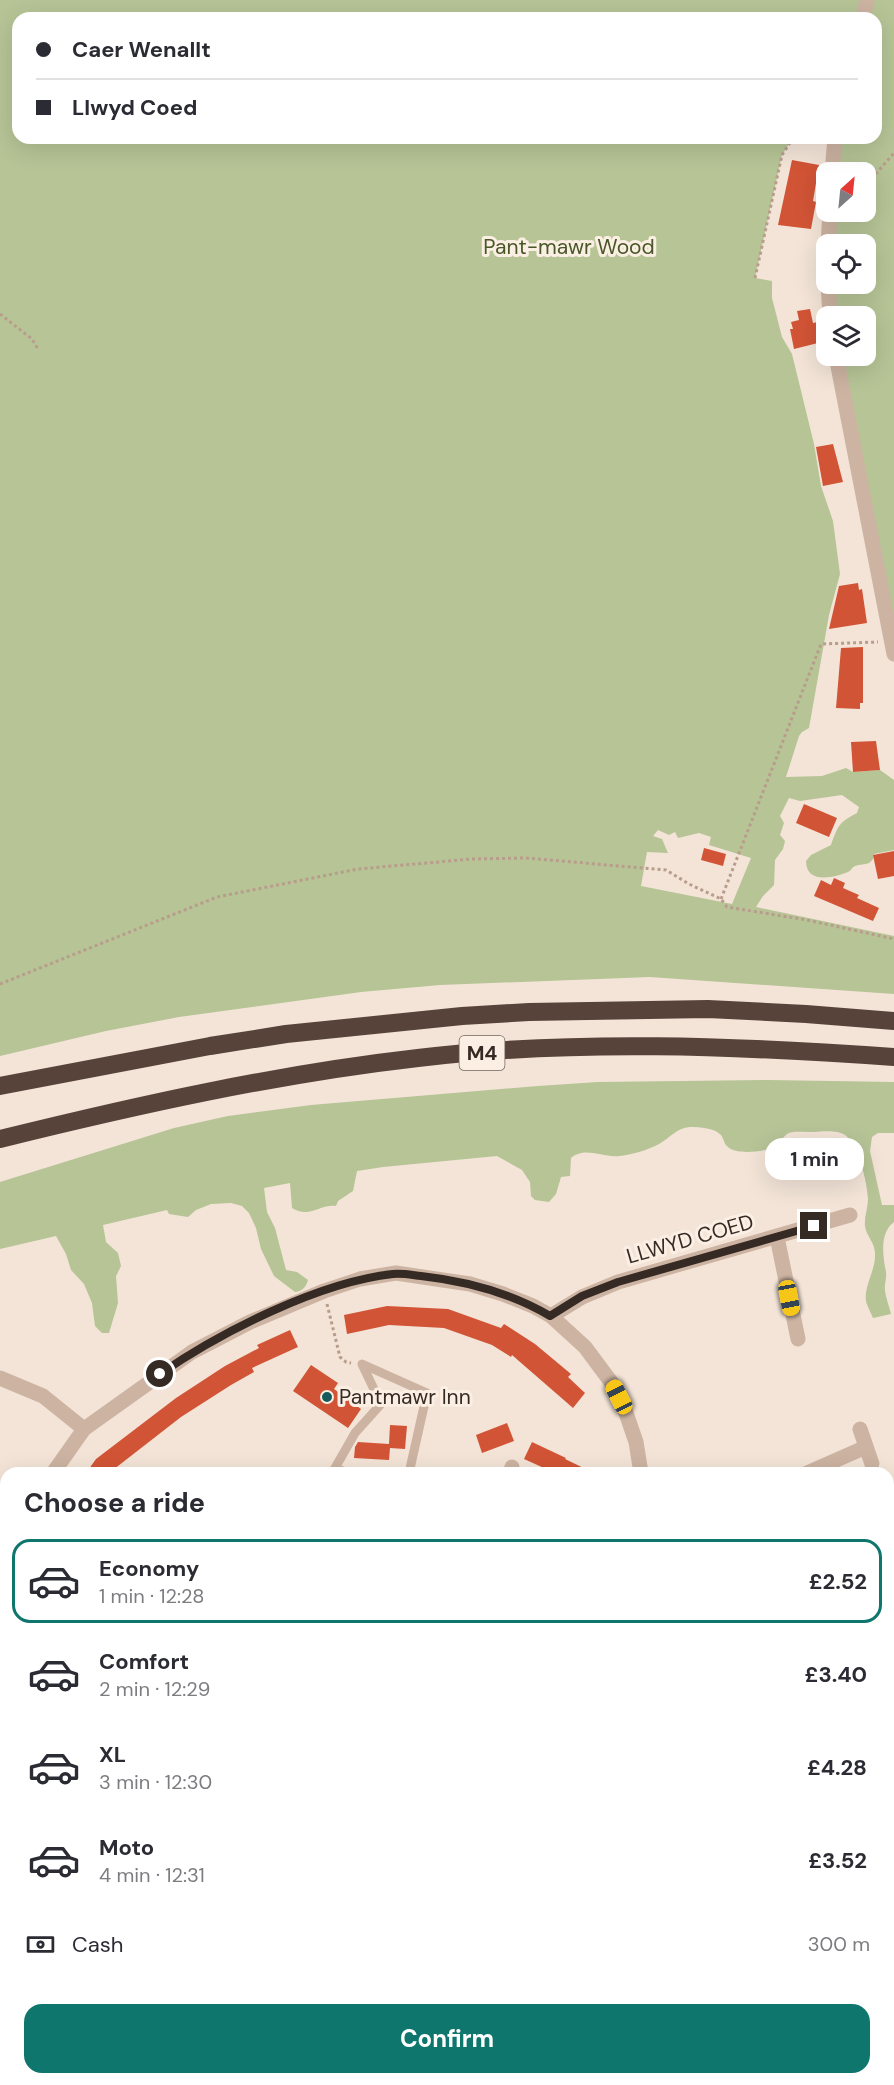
<!DOCTYPE html>
<html lang="en">
<head>
<meta charset="utf-8">
<style>
	body { margin:0; font-family:"DM Sans",sans-serif; background:#f2f2f3; color:#2b2b33; height:100vh; display:flex; flex-direction:column; font-size:22px; white-space:nowrap }
	* { box-sizing:border-box; margin:0 }
	p { font-size:20px; color:#7c7c81 }
	.icon { flex:none; width:33px; height:33px; fill:none; stroke:currentColor; stroke-width:2; stroke-linecap:round; stroke-linejoin:round }
	.map { position:relative; flex:1; overflow:hidden }
	.details { position:absolute; left:0px; top:1467px; width:894px; height:618px; display:flex; flex-direction:column; background:#fff; border-radius:18px 18px 0 0; box-shadow:0 6px 24px #0002 }
	.details>* { flex:none }
	.guide { position:absolute; left:12px; top:12px; width:870px; height:132px; border-radius:18px; box-shadow:0 6px 24px #0002; display:grid; align-content:center; height:132px; padding:0 24px; background:#fff }
	.needle { width:39px; rotate:27deg }
	.controls { position:absolute; left:816px; top:162px; display:grid; gap:12px }
	.controls a { display:grid; place-items:center; width:60px; height:60px; border-radius:12px; background:#fff; box-shadow:0 6px 24px #0002; font-size:30px }
	.end { position:absolute; width:27px; height:27px; margin:-14px; border:8px solid #362a25; background:#fff; box-shadow:0 0 0 3px #fff }
	.from { border-radius:50% }
	.bubble { position:absolute; height:42px; border-radius:18px; background:#fff; box-shadow:0 6px 24px #0002; font-size:20px; font-weight:700; line-height:42px; text-align:center }
	.car { position:absolute; width:18px; height:36px; margin:-18px -9px; border-radius:8px; box-shadow:0 0 4px 2px #0007; background:linear-gradient(#f5c518 24%,#345 0 40%,#f5c518 0 76%,#345 0 86%,#f5c518 0) }
	.guide b { display:flex; align-items:center; gap:21px; height:57px; font-size:22px }
	.guide b+b { border-top:2px solid #e1e1e2 }
	.guide i { width:15px; height:15px; background:#2b2b33 }
	ul { padding:0; list-style:none }
	li { display:flex; align-items:center; gap:18px; height:84px; margin:0 12px 9px; padding:0 12px; border:3px solid transparent; border-radius:18px }
	li div { flex:1 }
	li b { display:block; font-size:22px }
	li em { font-style:normal; font-weight:700 }
	li.active { border-color:#0f766e }
	li>.icon { width:54px; height:54px; stroke-width:1.5 }
	h2 { padding:0 24px; font-size:27px; line-height:72px }
	.pay { display:flex; align-items:center; gap:15px; height:66px; padding:0 24px; font-size:22px }
	.pay p { margin-inline-start:auto }
	.cta { display:flex; gap:12px; margin-top:auto; padding:12px 24px }
	.cta a { flex:1; height:69px; border-radius:18px; background:#0f766e; color:#fff; font-size:24px; font-weight:700; line-height:69px; text-align:center }
	.map>svg:first-child { display:block }
	.green { fill:#b6c496; fill-rule:evenodd }
	.building { fill:#d25436 }
	.lines { fill:none; stroke-linecap:round; stroke-linejoin:round }
	.path { stroke:#b89d8c; stroke-width:3; stroke-dasharray:3 3; stroke-linecap:butt }
	.lane { stroke:#ccb3a2; stroke-width:9 }
	.street { stroke:#ccb3a2; stroke-width:15 }
	.secondary { stroke:#a08173; stroke-width:15 }
	.highway { stroke:#58433b; stroke-width:18 }
	.route { stroke:#362a25; stroke-width:8 }
	.poi-dot { fill:#175a5b; stroke:#fbefe3; stroke-width:2 }
	.labels { text-anchor:middle; dominant-baseline:central; stroke-width:6; stroke-linejoin:round; paint-order:stroke }
	.shield { fill:#fbefe3; stroke:#71655e; stroke-width:1.5 }
	.shield-label { font-size:20px; font-weight:bold; fill:#362a25 }
	.park-label { font-size:21px; fill:#485727; stroke:#fbefe3 }
	.street-label { font-size:21px; fill:#362a25; stroke:#fbefe3 }
	.poi-label { font-size:21px; fill:#362a25; stroke:#fbefe3; text-anchor:start }
</style>
</head>
<body>
<div class="map">
<svg width="894" height="2085" viewBox="0 0 894 2085">
	<rect width="100%" height="100%" fill="#f3e4d7"/>
	<g class="green">
		<path d="M0 0H894V654L836 356H866V316H830L828 297 844 284H866V244H828L830 212H866V172H832L835 138H876V18H18V138H793L782 155 755 278 772 281V298L782 337 792 354 814 444 821 486 833 521 840 574 829 615 809 728 802 732 799 736 786 777 822 776 846 768 853 772 880 770 894 780V850L874 854C873 859 873 860 869 863 865 865 860 864 855 866 851 868 852 870 848 872 833 878 806 884 806 861L811 855 831 845C838 826 838 823 857 813L859 807 842 795 800 801 789 798 780 816 784 823 780 835 785 841 783 849 775 860 774 885 763 896 756 907 894 936V994L650 977 440 985 361 992 179 1017 106 1031 0 1056ZM658 830 669 835 675 832 678 838 699 833 711 837 709 845 751 858 732 904 641 886 647 852 668 853 662 839 653 836Z"/>
		<path d="M768 1080 894 1082V1133H878L872 1137 870 1151 882 1205H894V1222C879 1233 883 1257 886 1272 887 1278 884 1284 885 1291 886 1298 889 1306 891 1314L873 1318C871 1313 867 1306 866 1301 864 1286 875 1271 875 1256 876 1243 866 1236 865 1226 864 1217 868 1208 868 1199 867 1182 859 1146 845 1135 836 1129 820 1132 809 1132 794 1132 785 1129 780 1145 770 1151 737 1156 728 1147 724 1144 724 1139 721 1135 715 1128 700 1127 690 1127 676 1128 670 1138 659 1144 648 1150 631 1155 619 1156 603 1158 585 1146 571 1158L570 1176 561 1177 556 1194 549 1202 535 1200 531 1196 530 1182 522 1170 497 1156 383 1167 357 1171 353 1191 338 1201 336 1206C318 1204 311 1219 292 1208L290 1183 264 1188 267 1212 275 1228 286 1270 297 1272 308 1280C306 1287 303 1291 295 1292L274 1276 261 1249 256 1228 249 1213 242 1206 231 1203 211 1204 196 1210 188 1217 169 1214 167 1210 103 1225 106 1242 118 1253 121 1266 116 1276 118 1303 109 1333H102L95 1326 92 1303 84 1284 71 1270 66 1254 56 1236 0 1249V1182L174 1128 228 1116 311 1105 538 1086 598 1082Z"/>
		<path d="M894 1703V2085H366L372 2079H888V1707Z"/>
	</g>
	<g class="building">
		<path d="M792 160 819 165 813 201 816 202 811 229 778 225Z"/>
		<path d="M810 309 813 323 818 322 822 342 794 349 790 329H793L791 322 799 320 797 311Z"/>
		<path d="M833 444 843 482 823 486 816 447Z"/>
		<path d="M858 583 859 590 862 589 867 623 829 629 839 586Z"/>
		<path d="M863 647V703H860V709L836 708 841 648Z"/>
		<path d="M876 741 880 770 853 772 851 742Z"/>
		<path d="M804 804 837 818 829 837 796 823Z"/>
		<path d="M704 848 726 854 723 866 701 860Z"/>
		<path d="M894 851V876L878 879 873 855Z"/>
		<path d="M834 878 845 883 843 888 859 895 857 898 879 908 873 921 814 896 821 880 831 885Z"/>
		<path d="M387 1306 448 1309 501 1328 504 1324 535 1344 571 1374 568 1377 585 1393 573 1408 512 1355 511 1357 492 1345 444 1328 389 1325 347 1334 344 1315Z"/>
		<path d="M290 1330 298 1347 252 1368 254 1372 231 1385 181 1417 109 1473H86L96 1459 176 1398 225 1366 259 1348 257 1345Z"/>
		<path d="M311 1365 338 1383 334 1389 361 1409 348 1428 293 1391Z"/>
		<path d="M507 1423 514 1441 482 1453 476 1435Z"/>
		<path d="M390 1425 407 1426 405 1449 390 1448 389 1460 354 1458 355 1447 358 1442 389 1444Z"/>
		<path d="M532 1442 566 1458 565 1459 594 1473H555L524 1459Z"/>
	</g>
	<g class="lines">
		<g class="path">
			<path d="M866 181 873 177 894 153"/>
			<path d="M755 278 782 155 793 138"/>
			<path d="M0 314 32 339 38 349"/>
			<path d="M721 899 821 644 878 642"/>
			<path d="M0 984 217 897 358 869 472 859 526 858 666 870 689 884 721 899 727 907 807 920 894 939"/>
			<path d="M327 1304 340 1357 346 1362 351 1363"/>
			<path d="M888 1489 894 1503"/>
		</g>
		<path class="lane" d="M348 1473 335 1468 355 1433 381 1404 362 1364 427 1393 409 1473"/>
		<g class="street">
			<path d="M863 18 867 0"/>
			<path d="M832 172 835 138"/>
			<path d="M828 244 830 212"/>
			<path d="M828 284 830 316"/>
			<path d="M836 356 894 654"/>
			<path d="M777 1237 798 1339"/>
			<path d="M551 1316 582 1297 618 1282 850 1215"/>
			<path d="M0 1378 43 1396 84 1429"/>
			<path d="M860 1429 872 1464"/>
			<path d="M53 1473 84 1429 192 1352 250 1322 324 1291 360 1279 396 1273 470 1284 503 1294 533 1306 551 1316 585 1347 611 1382 626 1413 636 1442 641 1473"/>
			<path d="M510 1473 512 1467"/>
			<path d="M807 1473 866 1447"/>
			<path d="M0 1592 6 1577"/>
			<path d="M0 1968 6 1967"/>
		</g>
		<g class="secondary">
			<path d="M888 1690 894 1687"/>
			<path d="M347 2085 353 2079"/>
		</g>
		<g class="highway">
			<path d="M0 1086 210 1046 286 1034 462 1016 529 1012 708 1009 806 1014 894 1021"/>
			<path d="M0 1139C138 1105 277 1074 418 1058 575 1039 737 1046 894 1057"/>
		</g>
	</g>
	<g class="lines">
		<path class="route" d="M160 1374C221 1332 319 1282 393 1274 402 1273 412 1275 421 1276 466 1281 511 1293 550 1316L582 1296 618 1282 814 1226"/>
	</g>
	<circle class="poi-dot" cx="327" cy="1397" r="6"/>
	<g class="labels">
		<rect class="shield" x="459.5" y="1036" width="45" height="34" rx="4.5"/>
		<g class="shield-label">
			<text x="482" y="1053">M4</text>
		</g>
		<g class="park-label">
			<text x="569" y="247">Pant-mawr Wood</text>
		</g>
		<g class="street-label">
			<text transform="translate(690 1239) rotate(-16)">LLWYD COED</text>
		</g>
		<g class="poi-label">
			<text x="339" y="1397">Pantmawr Inn</text>
		</g>
	</g>
</svg>
<div class="controls">
<a><svg class="needle" viewBox="-14 -14 28 28"><path d="M0-13l5 13h-10z" fill="#e53935"/><path d="M0 13l5-13h-10z" fill="#7c7c81"/></svg></a>
<a><svg class="icon" aria-label="locate" viewBox="0 0 24 24"><circle cx="12" cy="12" r="6"/><path d="M12 2v4M12 18v4M2 12h4M18 12h4"/></svg></a>
<a><svg class="icon" aria-label="layers" viewBox="0 0 24 24"><path d="M12 4l9 5-9 5-9-5zM3 14l9 5 9-5"/></svg></a>
</div>
<i class="end from" style="left:160px;top:1374px"></i>
<i class="end" style="left:814px;top:1226px"></i>
<div class="bubble" style="left:765px;top:1138px;width:99px">1 min</div>
<i class="car" style="left:789px;top:1298px;rotate:169deg"></i>
<i class="car" style="left:619px;top:1397px;rotate:333deg"></i>
<div class="guide">
<b><i class="from"></i>Caer Wenallt</b>
<b><i></i>Llwyd Coed</b>
</div>
<section class="details">
<h2>Choose a ride</h2>
<ul>
<li class="active"><svg class="icon" aria-label="car" viewBox="0 0 24 24"><path d="M5 17H2v-5l4-1 3-4h7l3 4 3 1v5h-3M9 17h6M6 11h13"/><circle cx="7" cy="17" r="2"/><circle cx="17" cy="17" r="2"/></svg><div><b>Economy</b><p>1 min · 12:28</p></div><em>£2.52</em></li>
<li><svg class="icon" aria-label="car" viewBox="0 0 24 24"><path d="M5 17H2v-5l4-1 3-4h7l3 4 3 1v5h-3M9 17h6M6 11h13"/><circle cx="7" cy="17" r="2"/><circle cx="17" cy="17" r="2"/></svg><div><b>Comfort</b><p>2 min · 12:29</p></div><em>£3.40</em></li>
<li><svg class="icon" aria-label="car" viewBox="0 0 24 24"><path d="M5 17H2v-5l4-1 3-4h7l3 4 3 1v5h-3M9 17h6M6 11h13"/><circle cx="7" cy="17" r="2"/><circle cx="17" cy="17" r="2"/></svg><div><b>XL</b><p>3 min · 12:30</p></div><em>£4.28</em></li>
<li><svg class="icon" aria-label="car" viewBox="0 0 24 24"><path d="M5 17H2v-5l4-1 3-4h7l3 4 3 1v5h-3M9 17h6M6 11h13"/><circle cx="7" cy="17" r="2"/><circle cx="17" cy="17" r="2"/></svg><div><b>Moto</b><p>4 min · 12:31</p></div><em>£3.52</em></li>
</ul>
<div class="pay"><svg class="icon" aria-label="cash" viewBox="0 0 24 24"><path d="M3 7h18v10H3z"/><circle cx="12" cy="12" r="2"/></svg>Cash<p>300 m</p></div>
<div class="cta"><a>Confirm</a></div>
</section>
</div>
</body>
</html>
